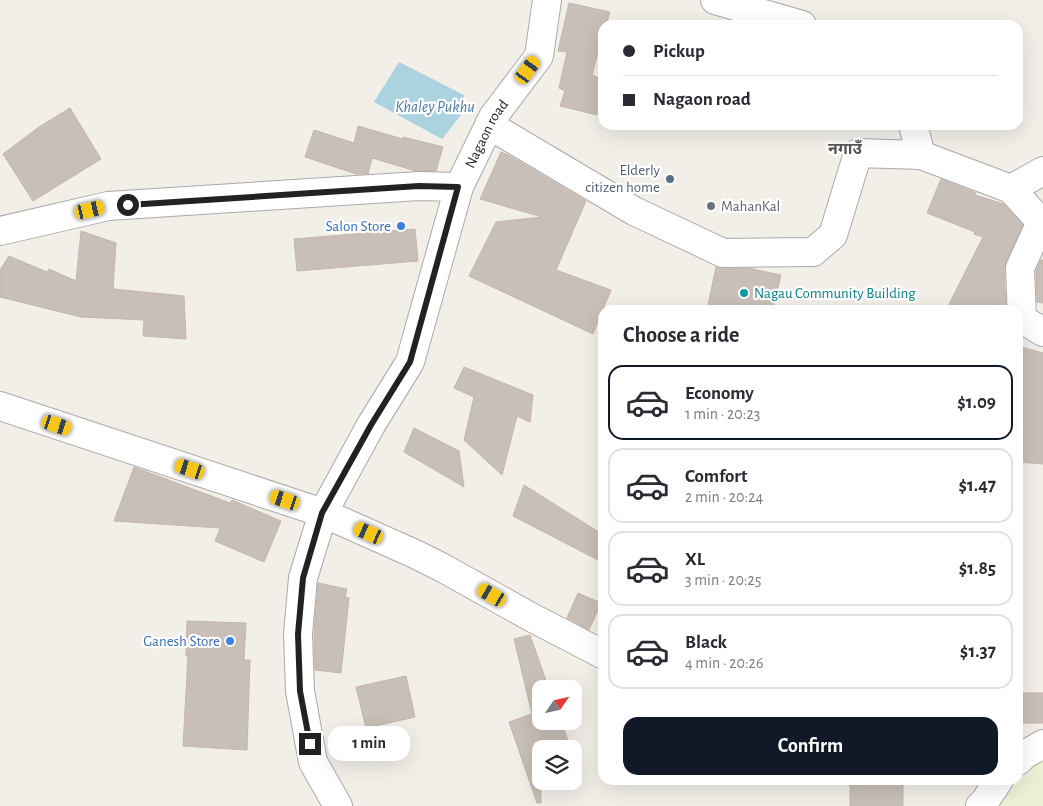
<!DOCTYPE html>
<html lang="en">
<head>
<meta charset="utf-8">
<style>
	body { margin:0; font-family:"Alegreya Sans","Noto Sans Devanagari",sans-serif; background:#f2f2f3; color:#2b2b33; height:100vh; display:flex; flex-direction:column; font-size:19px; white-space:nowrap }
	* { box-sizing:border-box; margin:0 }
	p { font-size:16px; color:#7c7c81 }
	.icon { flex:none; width:28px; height:28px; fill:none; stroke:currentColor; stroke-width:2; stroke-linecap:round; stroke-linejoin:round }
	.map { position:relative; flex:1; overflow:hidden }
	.side { position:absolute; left:598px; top:305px; width:425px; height:480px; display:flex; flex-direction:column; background:#fff; border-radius:15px; box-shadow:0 5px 20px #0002 }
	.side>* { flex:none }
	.guide { position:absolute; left:598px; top:20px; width:425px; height:110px; border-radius:15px; box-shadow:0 5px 20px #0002; display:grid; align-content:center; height:110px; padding:0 25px; background:#fff }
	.needle { width:32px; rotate:56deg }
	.tools { position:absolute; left:532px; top:680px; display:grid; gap:10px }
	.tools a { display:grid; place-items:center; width:50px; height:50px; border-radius:10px; background:#fff; box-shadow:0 5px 20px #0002; font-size:25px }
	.end { position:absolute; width:22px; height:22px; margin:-11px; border:6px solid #222; background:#fff; box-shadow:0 0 0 2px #fff }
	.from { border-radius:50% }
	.bubble { position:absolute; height:35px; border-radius:15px; background:#fff; box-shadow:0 5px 20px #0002; font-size:16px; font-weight:700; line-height:35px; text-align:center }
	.car { position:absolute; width:15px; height:30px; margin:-15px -8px; border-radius:6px; box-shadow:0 0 4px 1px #0007; background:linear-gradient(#f5c518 24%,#345 0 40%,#f5c518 0 76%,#345 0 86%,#f5c518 0) }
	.guide b { display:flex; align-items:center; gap:18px; height:48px; font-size:19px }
	.guide b+b { border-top:1px solid #e1e1e2 }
	.guide i { width:12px; height:12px; background:#2b2b33 }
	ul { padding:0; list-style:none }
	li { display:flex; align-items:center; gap:15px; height:75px; margin:0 10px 8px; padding:0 15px; border:2px solid #e1e1e2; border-radius:15px }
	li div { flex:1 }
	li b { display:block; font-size:19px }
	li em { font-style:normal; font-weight:700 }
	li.on { border-color:#111827 }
	li>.icon { width:45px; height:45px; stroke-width:1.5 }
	h2 { padding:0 25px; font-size:22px; line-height:60px }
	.primary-button { display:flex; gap:10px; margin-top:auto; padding:10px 25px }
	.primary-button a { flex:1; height:58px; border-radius:15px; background:#111827; color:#fff; font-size:20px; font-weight:700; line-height:58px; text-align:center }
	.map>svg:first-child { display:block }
	.farmland { fill:#eef0d5 }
	.water { fill:#aad3df }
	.building { fill:#c7bfb8; stroke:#c4b6ab }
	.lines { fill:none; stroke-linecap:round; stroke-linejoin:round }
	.minor-casing { stroke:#a9a9a9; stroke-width:30 }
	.minor { stroke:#fff; stroke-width:28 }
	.route { stroke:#222; stroke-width:6 }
	.service-dot { fill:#5c6f8a; stroke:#fff; stroke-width:2 }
	.worship-dot { fill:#6b7280; stroke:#fff; stroke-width:2 }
	.shop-dot { fill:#3f7fe0; stroke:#fff; stroke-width:2 }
	.culture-dot { fill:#0f9aa8; stroke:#fff; stroke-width:2 }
	.labels { text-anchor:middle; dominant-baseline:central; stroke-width:4.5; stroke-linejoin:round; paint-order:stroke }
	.street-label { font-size:15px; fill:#222; stroke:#fff }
	.service-label { font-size:15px; fill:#4e5e75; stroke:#fff; text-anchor:end }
	.worship-label { font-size:15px; fill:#5b616d; stroke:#fff; text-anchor:start }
	.shop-label { font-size:15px; fill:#366cbe; stroke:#fff; text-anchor:end }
	.culture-label { font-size:15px; fill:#0d838f; stroke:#fff; text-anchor:start }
	.water-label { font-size:16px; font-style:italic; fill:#4a7aab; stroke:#fff }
	.neighbourhood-label { font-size:16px; font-weight:bold; fill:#555; stroke:#fff }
</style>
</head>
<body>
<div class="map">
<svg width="1043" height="806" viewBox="0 0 1043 806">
	<rect width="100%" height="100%" fill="#f2efe9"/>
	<path class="farmland" d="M1040 761H1043V806H993Z"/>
	<path class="water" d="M399 62 464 95 461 115 442 139 374 102Z"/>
	<g class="building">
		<path d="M569 3 610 12 606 25H602V37L592 75 602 79V99L597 115 560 106 565 91 559 88 567 52 558 51Z"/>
		<path d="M70 108 101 159 33 201 3 154 39 127Z"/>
		<path d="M358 126 403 139V137L443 147 436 171H416L372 158 368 174H356L305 157 314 130 354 143Z"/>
		<path d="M501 152 510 156 586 201 556 270 611 290 593 334 469 276 496 222 542 217 480 199Z"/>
		<path d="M941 179 976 193 975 195 1004 204 1023 225 1006 262 1004 268 1006 310H946L983 237 974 234 975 232 927 213Z"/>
		<path d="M415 229 418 261 297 271 294 239Z"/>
		<path d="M81 231 116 243 113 289 184 296 186 339 143 336 144 320 81 317 0 297V270L9 256 47 272 49 269 76 281Z"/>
		<path d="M1041 260H1043V303L1037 302 1036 271Z"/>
		<path d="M716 267 723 269 748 268 781 275 773 310H707Z"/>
		<path d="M1018 346 1043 353V464L1018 462Z"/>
		<path d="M464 367 533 395 530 422 517 416 502 475 464 440 474 397 454 388Z"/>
		<path d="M414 428 459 451 464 487 404 452Z"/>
		<path d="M134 467 230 503 232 500 281 521 264 562 215 541 220 528 114 521Z"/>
		<path d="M524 485 602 534 598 560 513 516Z"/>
		<path d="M318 583 347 589 345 597 349 598 341 673 315 670 314 634Z"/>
		<path d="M578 593 601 603 589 630 567 618Z"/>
		<path d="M187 621 246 623 244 660H250L247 750 183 746 188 656H186Z"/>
		<path d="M530 635 549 689H541V721H561L571 749H541V803H537L509 722 532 714 514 639Z"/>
		<path d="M406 676 415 717 366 728 356 687Z"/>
		<rect x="1018" y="693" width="25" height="30"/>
		<rect x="850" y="780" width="53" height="26"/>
	</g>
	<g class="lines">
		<defs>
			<g id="minor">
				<path d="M715 0 802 25"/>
				<path d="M489 125 634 211 723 253 813 252 833 235 858 153 921 155"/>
				<path d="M913 125 921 155 1011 189 1043 171"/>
				<path d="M1011 189 1041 222 1020 268 1022 319 1043 332"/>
				<path d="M0 231 108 206 419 186 459 187"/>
				<path d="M0 406 323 513 415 554 443 568 529 616 602 654"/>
				<path d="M1018 761 1024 755 1043 744"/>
				<path id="s1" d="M338 806 313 762 300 691 298 634 303 578 323 513 371 425 410 362 459 187 493 117 539 56 547 0"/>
				<path d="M980 806 985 801 999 780"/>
			</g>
		</defs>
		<use href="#minor" class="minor-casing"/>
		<use href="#minor" class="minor"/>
	</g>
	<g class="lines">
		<path class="route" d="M128 205 419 186 458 187 410 362 371 425 322 513 303 578 298 634 300 691 310 744"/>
	</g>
	<circle class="service-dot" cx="670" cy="179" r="5"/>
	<circle class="worship-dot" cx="711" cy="206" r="5"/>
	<g class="shop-dot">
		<circle cx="401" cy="226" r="5"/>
		<circle cx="230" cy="641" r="5"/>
	</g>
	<circle class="culture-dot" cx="744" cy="293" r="5"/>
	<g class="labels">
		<g class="street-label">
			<text stroke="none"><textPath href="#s1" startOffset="720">Nagaon road</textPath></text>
		</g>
		<g class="service-label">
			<text x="660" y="170">Elderly<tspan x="660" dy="17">citizen home</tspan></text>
		</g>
		<g class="worship-label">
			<text x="721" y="206">MahanKal</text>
		</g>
		<g class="shop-label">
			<text x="391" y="226">Salon Store</text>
			<text x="220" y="641">Ganesh Store</text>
		</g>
		<g class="culture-label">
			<text x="754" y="293">Nagau Community Building</text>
		</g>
		<g class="water-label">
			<text x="435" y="107">Khaley Pukhu</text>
		</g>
		<g class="neighbourhood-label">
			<text x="845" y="149">नगाउँ</text>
		</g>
	</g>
</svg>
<div class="tools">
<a><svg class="needle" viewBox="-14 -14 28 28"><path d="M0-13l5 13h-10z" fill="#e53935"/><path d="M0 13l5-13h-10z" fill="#7c7c81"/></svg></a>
<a><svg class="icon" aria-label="layers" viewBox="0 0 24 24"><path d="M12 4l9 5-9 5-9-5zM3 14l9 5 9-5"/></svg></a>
</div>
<i class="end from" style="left:128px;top:205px"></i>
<i class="end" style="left:310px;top:744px"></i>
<div class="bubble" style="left:328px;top:726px;width:82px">1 min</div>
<i class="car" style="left:528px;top:70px;rotate:36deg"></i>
<i class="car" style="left:90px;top:210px;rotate:77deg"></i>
<i class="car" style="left:57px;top:425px;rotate:108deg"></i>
<i class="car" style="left:190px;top:469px;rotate:288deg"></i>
<i class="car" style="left:285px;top:500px;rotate:288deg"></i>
<i class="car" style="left:369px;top:533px;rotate:294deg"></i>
<i class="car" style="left:492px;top:595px;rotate:300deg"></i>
<div class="guide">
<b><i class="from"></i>Pickup</b>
<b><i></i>Nagaon road</b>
</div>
<section class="side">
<h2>Choose a ride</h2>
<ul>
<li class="on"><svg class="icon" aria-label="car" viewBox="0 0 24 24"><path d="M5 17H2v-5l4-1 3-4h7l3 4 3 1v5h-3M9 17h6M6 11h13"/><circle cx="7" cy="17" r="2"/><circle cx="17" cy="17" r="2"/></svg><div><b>Economy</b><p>1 min · 20:23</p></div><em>$1.09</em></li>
<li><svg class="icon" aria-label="car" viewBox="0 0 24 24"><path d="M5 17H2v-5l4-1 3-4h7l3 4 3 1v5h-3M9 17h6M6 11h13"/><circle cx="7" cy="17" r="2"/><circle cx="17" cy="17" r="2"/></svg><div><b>Comfort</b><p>2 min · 20:24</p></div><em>$1.47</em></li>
<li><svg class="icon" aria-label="car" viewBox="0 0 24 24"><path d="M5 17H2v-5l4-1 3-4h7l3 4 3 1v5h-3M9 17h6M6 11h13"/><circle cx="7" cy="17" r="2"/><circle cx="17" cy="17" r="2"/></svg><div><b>XL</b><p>3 min · 20:25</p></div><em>$1.85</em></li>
<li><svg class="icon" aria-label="car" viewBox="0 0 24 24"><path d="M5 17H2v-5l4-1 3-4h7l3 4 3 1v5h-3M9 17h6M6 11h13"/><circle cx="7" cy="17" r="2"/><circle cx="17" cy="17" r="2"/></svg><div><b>Black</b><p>4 min · 20:26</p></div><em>$1.37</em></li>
</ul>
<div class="primary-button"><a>Confirm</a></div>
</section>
</div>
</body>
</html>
